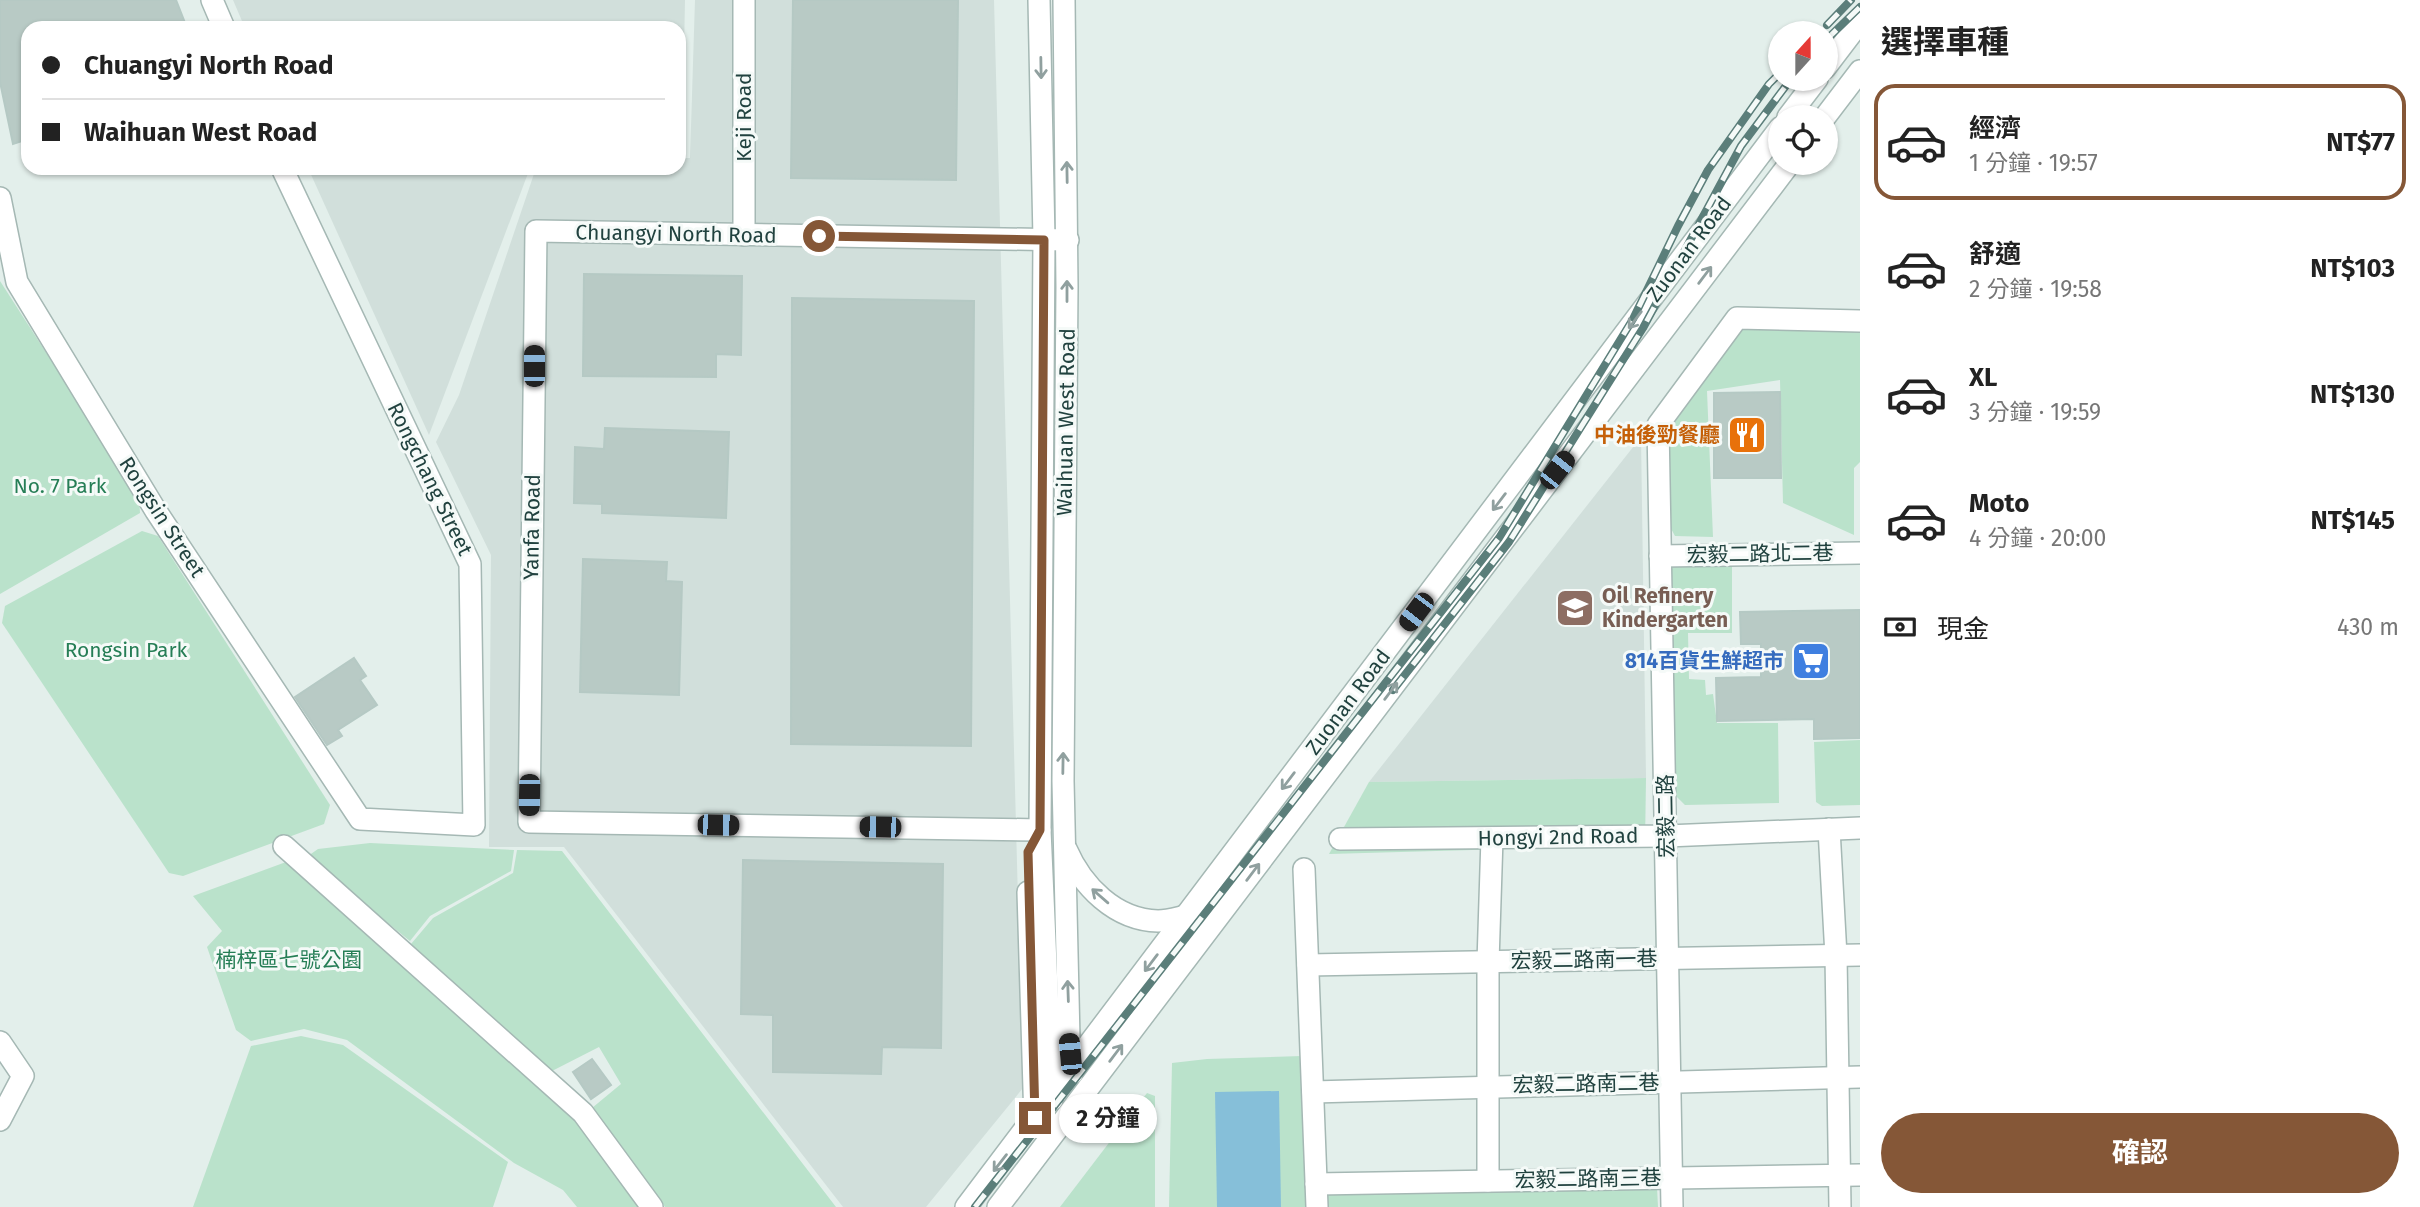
<!DOCTYPE html>
<html lang="zh-TW">
<head>
<meta charset="utf-8">
<style>
	body { margin:0; font-family:"Fira Sans","Noto Sans TC",sans-serif; background:#f6f6f6; color:#222; height:100vh; display:flex; flex-direction:column; font-size:26px; white-space:nowrap }
	* { box-sizing:border-box; margin:0 }
	p { font-size:23px; color:#767676 }
	.icon { flex:none; width:38px; height:38px; fill:none; stroke:currentColor; stroke-width:2; stroke-linecap:round; stroke-linejoin:round }
	.map { position:relative; flex:1; overflow:hidden }
	.side { display:flex; flex-direction:column; background:#fff; width:560px }
	.side>* { flex:none }
	.guide { position:absolute; left:21px; top:21px; width:665px; height:154px; border-radius:21px; box-shadow:0 2px 5px #0004; display:grid; align-content:center; height:154px; padding:0 21px; background:#fff }
	.needle { width:46px; rotate:21deg }
	.controls { position:absolute; left:1768px; top:21px; display:grid; gap:14px }
	.controls a { display:grid; place-items:center; width:70px; height:70px; border-radius:50%; background:#fff; box-shadow:0 2px 5px #0004; font-size:35px }
	.end { position:absolute; width:32px; height:32px; margin:-16px; border:9px solid #855737; background:#fff; box-shadow:0 0 0 4px #fff }
	.from { border-radius:50% }
	.bubble { position:absolute; height:49px; border-radius:24px; background:#fff; box-shadow:0 2px 5px #0004; font-size:23px; font-weight:700; line-height:49px; text-align:center }
	.car { position:absolute; width:21px; height:42px; margin:-21px -10px; border-radius:9px; box-shadow:0 0 5px 2px #0007; background:linear-gradient(#222 24%,#8ab4d8 0 40%,#222 0 76%,#8ab4d8 0 86%,#222 0) }
	.guide b { display:flex; align-items:center; gap:24px; height:66px; font-size:26px }
	.guide b+b { border-top:2px solid #e0e0e0 }
	.guide i { width:18px; height:18px; background:#222 }
	ul { padding:0; list-style:none }
	li { display:flex; align-items:center; gap:21px; height:116px; margin:0 14px 10px; padding:0 7px; border:4px solid transparent; border-radius:21px }
	li div { flex:1 }
	li b { display:block; font-size:26px }
	li em { font-style:normal; font-weight:700 }
	li.selected { border-color:#855737 }
	li>.icon { width:63px; height:63px; stroke-width:1.5 }
	h2 { padding:0 21px; font-size:32px; line-height:84px }
	.pay { display:flex; align-items:center; gap:18px; height:77px; padding:0 21px; font-size:26px }
	.pay p { margin-inline-start:auto }
	.primary-button { display:flex; gap:14px; margin-top:auto; padding:14px 21px }
	.primary-button a { flex:1; height:80px; border-radius:42px; background:#855737; color:#fff; font-size:28px; font-weight:700; line-height:80px; text-align:center }
	main { display:flex; flex:1; min-height:0 }
	.map>svg:first-child { display:block }
	.built { fill:#d1dfdb }
	.green { fill:#bae2cb }
	.water { fill:#86bfd9 }
	.building { fill:#b8cac5; stroke:#b5c9c4; stroke-width:2 }
	.lines { fill:none; stroke-linecap:round; stroke-linejoin:round }
	.minor-casing { stroke:#a5b8b4; stroke-width:24 }
	.minor { stroke:#fff; stroke-width:21 }
	.rail-casing { stroke:#5b7e7a; stroke-width:8 }
	.rail { stroke:#f5faf8; stroke-width:5; stroke-dasharray:16; stroke-linecap:butt }
	.oneway { stroke:#90a09f }
	.route { stroke:#855737; stroke-width:9 }
	.labels { text-anchor:middle; dominant-baseline:central; stroke-width:6; stroke-linejoin:round; paint-order:stroke }
	.street-label { font-size:21px; fill:#21423f; stroke:#f5faf8 }
	.food-label { font-size:21px; font-weight:bold; fill:#c56008; stroke:#f5faf8; text-anchor:end }
	.park-label { font-size:21px; fill:#267e56; stroke:#f5faf8 }
	.education-label { font-size:21px; font-weight:bold; fill:#785e54; stroke:#f5faf8; text-anchor:start }
	.shop-label { font-size:21px; font-weight:bold; fill:#366cbe; stroke:#f5faf8; text-anchor:end }
</style>
</head>
<body>
<main>
<div class="map">
<svg width="1860" height="1207" viewBox="0 0 1860 1207">
	<rect width="100%" height="100%" fill="#e3efeb"/>
	<g class="built">
		<path d="M233 0H685L682 151H679V28H245Z"/>
		<path d="M695 0H994L1023 1088 926 1207H843L564 847H489L491 555 436 442 459 395 536 168H679V158H690Z"/>
		<path d="M308 168H530L429 435Z"/>
		<path d="M1641 437 1646 778 1369 782Z"/>
	</g>
	<g class="green">
		<path d="M0 281 139 497 140 513 0 594Z"/>
		<path d="M1860 324V462L1854 468V535L1783 503 1780 380 1707 391 1713 537 1675 536 1668 523 1666 428 1740 326Z"/>
		<path d="M142 531 158 536 330 805 324 824 183 876 169 873 2 623 5 606Z"/>
		<path d="M1675 565H1732V633H1688L1689 679 1705 680 1706 695 1713 694 1717 723H1778L1779 803 1685 805 1676 796 1666 576Z"/>
		<path d="M1860 740V805L1822 806 1816 802 1814 742Z"/>
		<path d="M1646 778 1645 845 1329 854 1369 782Z"/>
		<path d="M370 843 514 850 511 871 430 916 410 941 310 860 308 856 318 849Z"/>
		<path d="M517 850 562 851 836 1207H665L592 1108 621 1084 599 1047 552 1071 411 944 433 918 513 873Z"/>
		<path d="M286 862 575 1121 640 1207H577L563 1190 514 1163 347 1040 304 1029 251 1041 236 1030 207 947 222 931 193 896Z"/>
		<path d="M301 1036 343 1045 508 1162 493 1207H193L251 1046Z"/>
		<path d="M1302 1056 1308 1207H1169L1172 1063 1207 1059Z"/>
		<path d="M1147 1093 1155 1096V1207H1060Z"/>
		<path d="M1657 1187 1658 1207H1325V1194Z"/>
	</g>
	<path class="water" d="M1279 1091 1281 1207H1217L1215 1092Z"/>
	<g class="building">
		<path d="M0 0H176L187 28H28V139L13 144 0 82Z"/>
		<path d="M793 0H958L956 180 791 178Z"/>
		<path d="M584 274 742 276 741 355 716 354V377L583 376Z"/>
		<path d="M792 298 974 301 971 746 791 744Z"/>
		<path d="M1780 392 1781 478H1714V393Z"/>
		<path d="M605 428 729 432 726 518 602 513V504L574 503 575 447 604 449Z"/>
		<path d="M583 559 667 562 666 581 682 582 679 695 580 692Z"/>
		<path d="M1860 610V738L1814 739V719L1717 721 1716 678 1761 677V644H1741L1740 612Z"/>
		<path d="M354 658 366 676 360 680 377 705 338 730 342 736 327 745 295 697Z"/>
		<path d="M743 860 943 864 941 1048 882 1047 881 1074 773 1072V1015L741 1014Z"/>
		<path d="M592 1059 611 1085 591 1099 573 1072Z"/>
	</g>
	<g class="lines">
		<defs>
			<g id="minor">
				<path d="M212 0 224 28"/>
				<path d="M744 0V235"/>
				<path d="M1039 0 1044 239 1040 830 1052 1100"/>
				<path d="M1064 0 1067 287 1063 781 1069 1039 1072 1074"/>
				<path d="M1825 68 1860 22"/>
				<path d="M1788 117 1817 79"/>
				<path d="M1825 117 1860 71"/>
				<path d="M0 198 17 282 156 511 360 819 474 825 470 564 282 168"/>
				<path d="M1660 556 1860 553"/>
				<path d="M1829 829 1836 956 1840 1207"/>
				<path d="M1040 830 529 822 536 231 1068 240"/>
				<path d="M1340 839 1667 836 1860 828"/>
				<path d="M284 846 583 1113 652 1207"/>
				<path d="M1066 849C1082 886 1115 920 1158 921 1167 921 1177 918 1186 916"/>
				<path d="M1304 869 1317 1207"/>
				<path d="M1028 892 1035 1122"/>
				<path d="M1308 965 1860 955"/>
				<path d="M0 1042 23 1076 0 1120"/>
				<path d="M1313 1092 1860 1077"/>
				<path d="M1488 1181V962L1492 838"/>
				<path d="M1316 1184 1860 1175"/>
				<path d="M966 1207 1780 128"/>
				<path d="M998 1207 1790 163"/>
				<path d="M1672 1207 1658 425 1737 318 1860 321"/>
			</g>
		</defs>
		<use href="#minor" class="minor-casing"/>
		<use href="#minor" class="minor"/>
		<defs>
			<g id="rail">
				<path d="M1827 25 1851 0"/>
				<path d="M1825 41 1860 7"/>
				<path d="M1393 690 1509 542 1643 328 1741 146 1791 79"/>
				<path d="M975 1207 1499 538 1633 319 1678 226 1708 170 1769 84 1780 73"/>
			</g>
		</defs>
		<use href="#rail" class="rail-casing"/>
		<use href="#rail" class="rail"/>
	</g>
	<defs><path id="oneway-shaft" d="M-6 0H5M1.5-3L5.5 0L1.5 3" fill="none" stroke-width="1.6" stroke-linecap="round" stroke-linejoin="round" transform="scale(1.75)"/></defs>
	<g class="oneway">
		<use href="#oneway-shaft" transform="translate(1041 68) rotate(89)"/>
		<use href="#oneway-shaft" transform="translate(1067 172) rotate(-91)"/>
		<use href="#oneway-shaft" transform="translate(1705 275) rotate(-53)"/>
		<use href="#oneway-shaft" transform="translate(1067 291) rotate(-90)"/>
		<use href="#oneway-shaft" transform="translate(1635 320) rotate(127)"/>
		<use href="#oneway-shaft" transform="translate(1499 502) rotate(127)"/>
		<use href="#oneway-shaft" transform="translate(1391 691) rotate(-53)"/>
		<use href="#oneway-shaft" transform="translate(1063 763) rotate(-89)"/>
		<use href="#oneway-shaft" transform="translate(1288 781) rotate(127)"/>
		<use href="#oneway-shaft" transform="translate(1253 872) rotate(-53)"/>
		<use href="#oneway-shaft" transform="translate(1100 896) rotate(-139)"/>
		<use href="#oneway-shaft" transform="translate(1151 963) rotate(127)"/>
		<use href="#oneway-shaft" transform="translate(1068 991) rotate(-92)"/>
		<use href="#oneway-shaft" transform="translate(1116 1053) rotate(-53)"/>
		<use href="#oneway-shaft" transform="translate(1000 1163) rotate(128)"/>
	</g>
	<g class="lines">
		<path class="route" d="M819 236 1044 240 1040 830 1028 852 1035 1118"/>
	</g>
	<defs>
		<symbol id="restaurant-square" viewBox="-11 -11 22 22"><rect x="-9" y="-9" width="18" height="18" rx="4" fill="#e8710a" stroke="#f5faf8"/><path d="M-5-6h1v4h1v-4h1v4h1v-4h1v5L-1.5 .5V6h-2V.5L-5-1ZM5-6V6H3V1.5H1.5Q1.5-4 5-6Z" fill="#fff"/></symbol>
		<symbol id="school-square" viewBox="-11 -11 22 22"><rect x="-9" y="-9" width="18" height="18" rx="4" fill="#8d6e63" stroke="#f5faf8"/><path d="M0-5L7-2L0 1L-7-2ZM-4 1L0 2.5L4 1V4Q0 6-4 4Z" fill="#fff"/></symbol>
		<symbol id="supermarket-square" viewBox="-11 -11 22 22"><rect x="-9" y="-9" width="18" height="18" rx="4" fill="#3f7fe0" stroke="#f5faf8"/><path d="M-6-5.5h2.5l.6 2H6L4.5 2H-2.5L-4.4-4H-6ZM-1.5 3.2a1.3 1.3 0 1 0 .1 0ZM3 3.2a1.3 1.3 0 1 0 .1 0Z" fill="#fff"/></symbol>
	</defs>
	<g fill-rule="evenodd">
		<use href="#restaurant-square" x="1725" y="413" width="44" height="44"/>
		<use href="#school-square" x="1553" y="586" width="44" height="44"/>
		<use href="#supermarket-square" x="1789" y="639" width="44" height="44"/>
	</g>
	<g class="labels">
		<g class="street-label">
			<text transform="translate(744 117) rotate(-90)">Keji Road</text>
			<text transform="translate(676 234) rotate(1)">Chuangyi North Road</text>
			<text transform="translate(1689 249) rotate(-53)">Zuonan Road</text>
			<text transform="translate(1066 422) rotate(-89)">Waihuan West Road</text>
			<text transform="translate(430 479) rotate(64)">Rongchang Street</text>
			<text transform="translate(162 517) rotate(57)">Rongsin Street</text>
			<text transform="translate(532 527) rotate(-89)">Yanfa Road</text>
			<text transform="translate(1760 554) rotate(-1)">宏毅二路北二巷</text>
			<text transform="translate(1348 702) rotate(-53)">Zuonan Road</text>
			<text transform="translate(1666 816) rotate(-91)">宏毅二路</text>
			<text transform="translate(1558 837) rotate(-1)">Hongyi 2nd Road</text>
			<text transform="translate(1584 960) rotate(-1)">宏毅二路南一巷</text>
			<text transform="translate(1586 1084) rotate(-1)">宏毅二路南二巷</text>
			<text transform="translate(1588 1179) rotate(-1)">宏毅二路南三巷</text>
		</g>
		<g class="food-label">
			<text x="1720" y="435">中油後勁餐廳</text>
		</g>
		<g class="park-label">
			<text x="60" y="486">No. 7 Park</text>
			<text x="126" y="650">Rongsin Park</text>
			<text x="289" y="960">楠梓區七號公園</text>
		</g>
		<g class="education-label">
			<text x="1602" y="596">Oil Refinery<tspan x="1602" dy="24">Kindergarten</tspan></text>
		</g>
		<g class="shop-label">
			<text x="1784" y="661">814百貨生鮮超市</text>
		</g>
	</g>
</svg>
<div class="controls">
<a><svg class="needle" viewBox="-14 -14 28 28"><path d="M0-13l5 13h-10z" fill="#e53935"/><path d="M0 13l5-13h-10z" fill="#767676"/></svg></a>
<a><svg class="icon" aria-label="locate" viewBox="0 0 24 24"><circle cx="12" cy="12" r="6"/><path d="M12 2v4M12 18v4M2 12h4M18 12h4"/></svg></a>
</div>
<i class="end from" style="left:819px;top:236px"></i>
<i class="end" style="left:1035px;top:1118px"></i>
<div class="bubble" style="left:1059px;top:1094px;width:98px">2 分鐘</div>
<i class="car" style="left:534px;top:366px;rotate:0deg"></i>
<i class="car" style="left:1557px;top:470px;rotate:38deg"></i>
<i class="car" style="left:1416px;top:612px;rotate:217deg"></i>
<i class="car" style="left:529px;top:795px;rotate:181deg"></i>
<i class="car" style="left:718px;top:825px;rotate:91deg"></i>
<i class="car" style="left:880px;top:827px;rotate:271deg"></i>
<i class="car" style="left:1070px;top:1054px;rotate:355deg"></i>
<div class="guide">
<b><i class="from"></i>Chuangyi North Road</b>
<b><i></i>Waihuan West Road</b>
</div>
</div>
<section class="side">
<h2>選擇車種</h2>
<ul>
<li class="selected"><svg class="icon" aria-label="car" viewBox="0 0 24 24"><path d="M5 17H2v-5l4-1 3-4h7l3 4 3 1v5h-3M9 17h6M6 11h13"/><circle cx="7" cy="17" r="2"/><circle cx="17" cy="17" r="2"/></svg><div><b>經濟</b><p>1 分鐘 · 19:57</p></div><em>NT$77</em></li>
<li><svg class="icon" aria-label="car" viewBox="0 0 24 24"><path d="M5 17H2v-5l4-1 3-4h7l3 4 3 1v5h-3M9 17h6M6 11h13"/><circle cx="7" cy="17" r="2"/><circle cx="17" cy="17" r="2"/></svg><div><b>舒適</b><p>2 分鐘 · 19:58</p></div><em>NT$103</em></li>
<li><svg class="icon" aria-label="car" viewBox="0 0 24 24"><path d="M5 17H2v-5l4-1 3-4h7l3 4 3 1v5h-3M9 17h6M6 11h13"/><circle cx="7" cy="17" r="2"/><circle cx="17" cy="17" r="2"/></svg><div><b>XL</b><p>3 分鐘 · 19:59</p></div><em>NT$130</em></li>
<li><svg class="icon" aria-label="car" viewBox="0 0 24 24"><path d="M5 17H2v-5l4-1 3-4h7l3 4 3 1v5h-3M9 17h6M6 11h13"/><circle cx="7" cy="17" r="2"/><circle cx="17" cy="17" r="2"/></svg><div><b>Moto</b><p>4 分鐘 · 20:00</p></div><em>NT$145</em></li>
</ul>
<div class="pay"><svg class="icon" aria-label="cash" viewBox="0 0 24 24"><path d="M3 7h18v10H3z"/><circle cx="12" cy="12" r="2"/></svg>現金<p>430 m</p></div>
<div class="primary-button"><a>確認</a></div>
</section>
</main>
</body>
</html>
